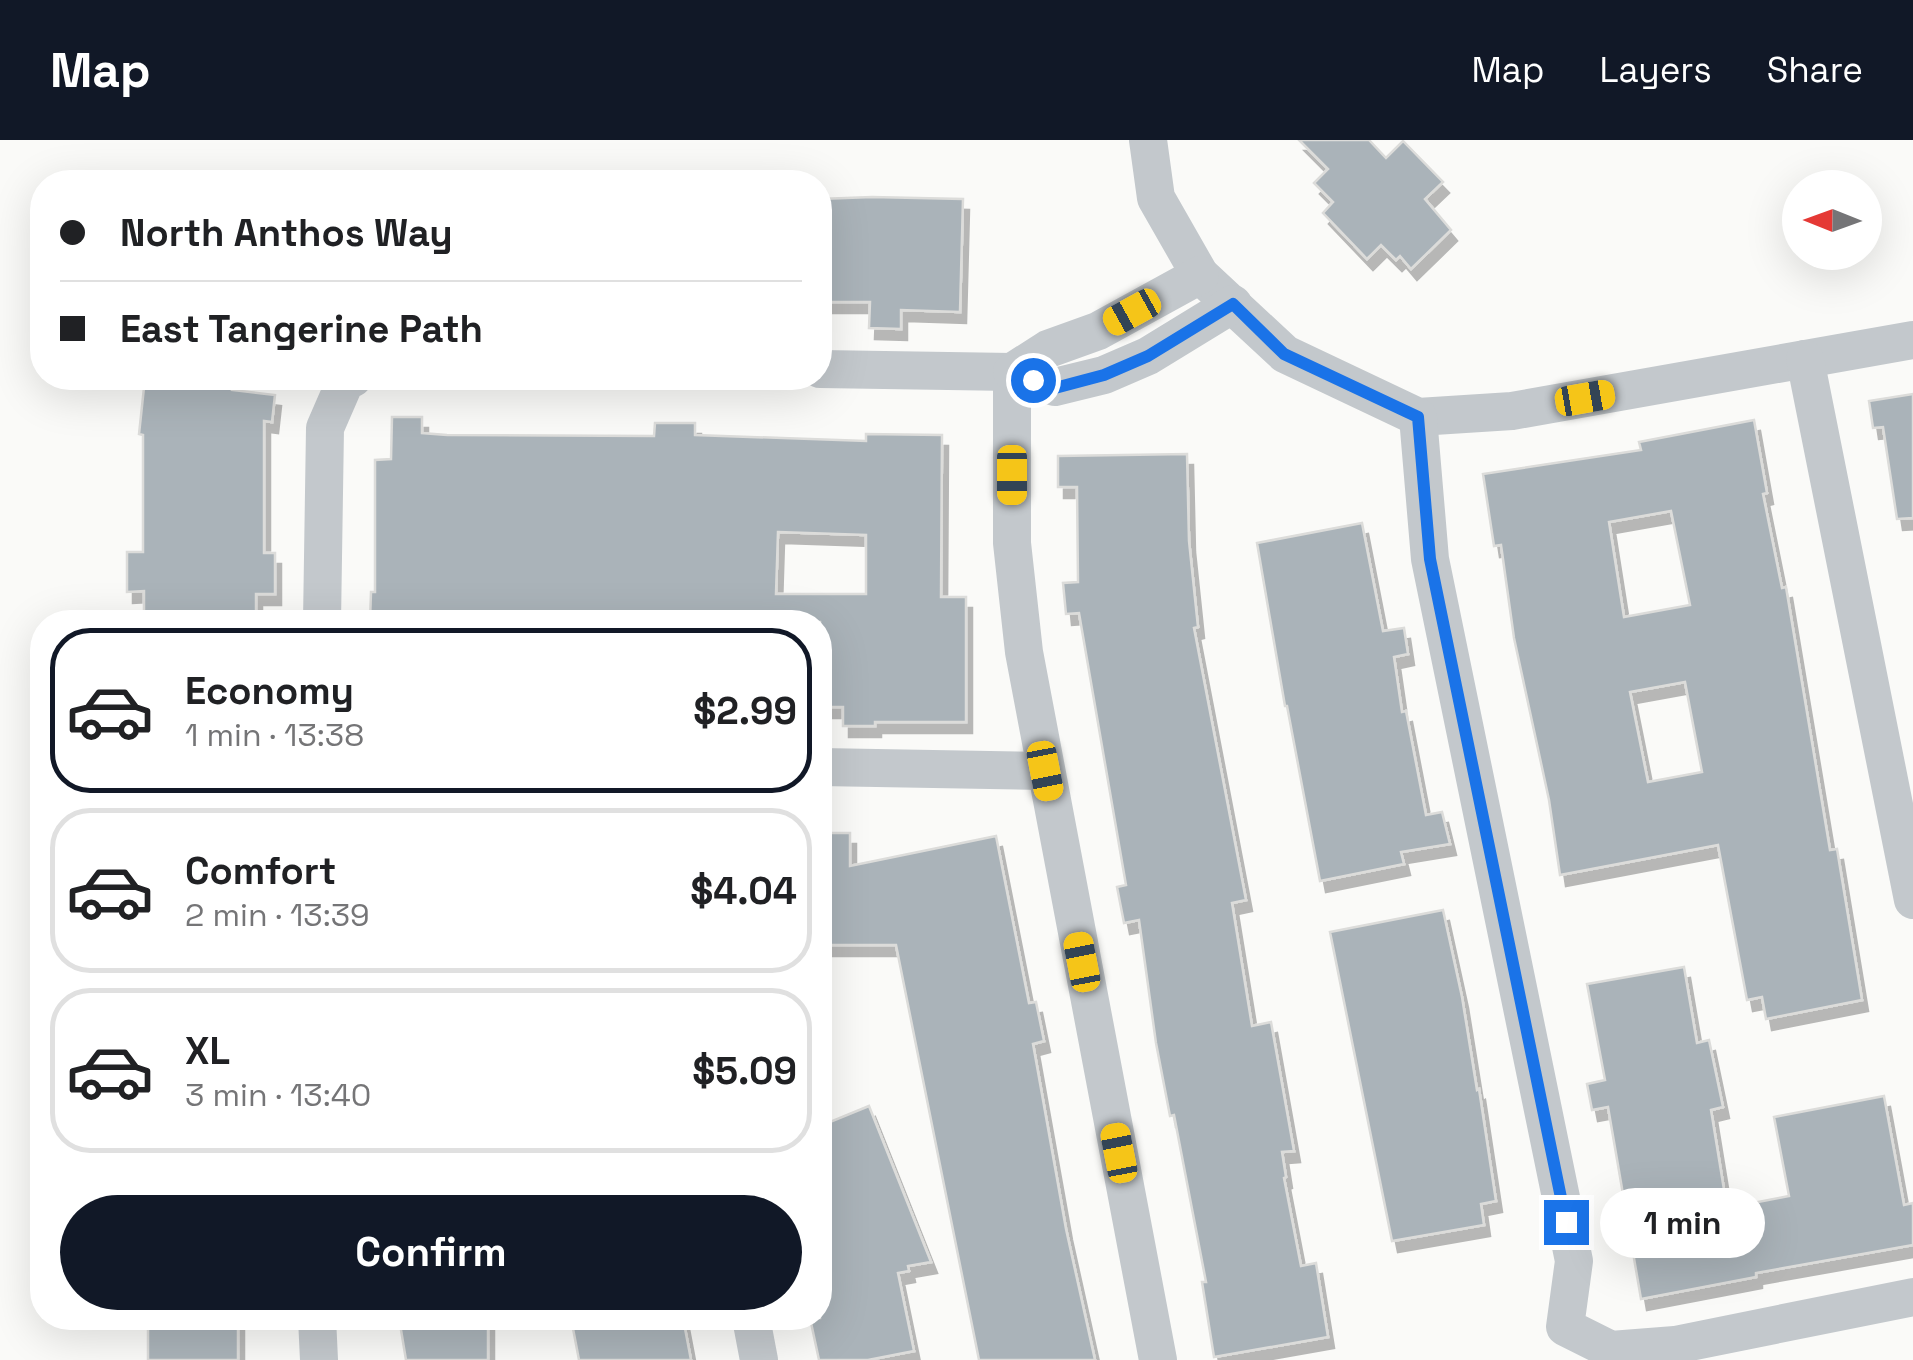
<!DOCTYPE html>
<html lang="en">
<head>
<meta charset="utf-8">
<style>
	body { margin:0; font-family:"Space Grotesk",sans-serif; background:#f6f6f6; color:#202124; height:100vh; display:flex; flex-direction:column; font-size:38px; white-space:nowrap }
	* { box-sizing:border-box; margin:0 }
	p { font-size:32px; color:#757577 }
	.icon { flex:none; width:55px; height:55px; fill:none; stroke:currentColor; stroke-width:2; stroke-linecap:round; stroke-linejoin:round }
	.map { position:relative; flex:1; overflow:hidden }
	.drawer { position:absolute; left:30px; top:470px; width:802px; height:720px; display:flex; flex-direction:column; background:#fff; border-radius:40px; box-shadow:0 10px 40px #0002 }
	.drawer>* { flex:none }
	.guide { position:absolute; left:30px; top:30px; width:802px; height:220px; border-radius:40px; box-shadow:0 10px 40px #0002; display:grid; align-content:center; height:220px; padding:0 30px; background:#fff }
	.needle { width:65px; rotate:271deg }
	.tools { position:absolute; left:1782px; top:30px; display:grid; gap:20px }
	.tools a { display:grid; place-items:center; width:100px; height:100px; border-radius:50%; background:#fff; box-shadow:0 10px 40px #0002; font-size:50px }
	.end { position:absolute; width:45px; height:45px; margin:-22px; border:12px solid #1a73e8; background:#fff; box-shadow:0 0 0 5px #fff }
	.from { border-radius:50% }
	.bubble { position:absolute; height:70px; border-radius:35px; background:#fff; box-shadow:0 10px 40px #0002; font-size:32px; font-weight:700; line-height:70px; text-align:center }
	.car { position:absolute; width:30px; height:60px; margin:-30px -15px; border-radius:12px; box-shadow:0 0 8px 2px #0007; background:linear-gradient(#f5c518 24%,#345 0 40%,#f5c518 0 76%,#345 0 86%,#f5c518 0) }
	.guide b { display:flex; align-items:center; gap:35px; height:95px; font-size:38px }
	.guide b+b { border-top:2px solid #e0e0e0 }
	.guide i { width:25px; height:25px; background:#202124 }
	ul { padding:18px 0 0; list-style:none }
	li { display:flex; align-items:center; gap:30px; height:165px; margin:0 20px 15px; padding:0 10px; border:5px solid #e0e0e0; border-radius:40px }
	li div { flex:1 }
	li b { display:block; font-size:38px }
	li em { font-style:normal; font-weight:700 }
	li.current { border-color:#111827 }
	li>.icon { width:90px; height:90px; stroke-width:1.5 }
	.button { display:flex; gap:20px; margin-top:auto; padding:20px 30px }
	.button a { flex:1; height:115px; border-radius:60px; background:#111827; color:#fff; font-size:40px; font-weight:700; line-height:115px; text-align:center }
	header { display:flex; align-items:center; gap:60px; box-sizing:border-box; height:140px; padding:0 50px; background:#111827; color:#fff }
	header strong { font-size:48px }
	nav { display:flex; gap:55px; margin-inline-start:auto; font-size:35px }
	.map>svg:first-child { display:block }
	.building { fill:#aab3b9; stroke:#dcdcda; stroke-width:2.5; fill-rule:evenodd; filter:url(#shadow) }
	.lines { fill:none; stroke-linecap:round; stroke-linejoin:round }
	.minor { stroke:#c3c8cc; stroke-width:38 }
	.route { stroke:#1a73e8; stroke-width:12 }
</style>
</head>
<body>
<header>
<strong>Map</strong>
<nav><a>Map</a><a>Layers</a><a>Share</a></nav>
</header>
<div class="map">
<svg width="1913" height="1220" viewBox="0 0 1913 1220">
	<defs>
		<filter id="shadow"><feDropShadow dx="6" dy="11" stdDeviation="0" flood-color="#0004"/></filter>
	</defs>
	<rect width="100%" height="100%" fill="#fafaf8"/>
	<g class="building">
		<path d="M1299 0H1369L1386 18 1403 1 1443 42 1425 59 1451 90 1411 129 1400 116 1396 120 1381 105 1367 119 1323 73 1333 62 1314 43 1328 29Z"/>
		<path d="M872 57 963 59 960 172 901 170V189L869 188 870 162H820V59Z"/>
		<path d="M145 238H233L232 250 275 255 272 282 264 281V413H275V454H256V480L144 479V451L127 452V412H143V295L139 294Z"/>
		<path d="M1913 254V378L1897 379 1883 287 1873 288 1869 261Z"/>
		<path d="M392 277H422V293L447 295 654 296 655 283H695V295L866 301V294L942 295 941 457H966V582H875V586H843V567H820V482H370L371 452H375V320L391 319ZM778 392 866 395V454H776Z"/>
		<path d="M1754 280 1767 353 1763 354 1782 448 1786 447 1830 710 1837 709 1862 860 1766 879 1762 857 1747 860 1718 705 1560 735 1549 660 1514 498 1501 405 1494 406 1483 334 1641 310 1639 302ZM1671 371 1690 465 1624 477 1609 382ZM1685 542 1702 632 1648 642 1630 552Z"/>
		<path d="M1187 314 1189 401 1198 487 1194 488 1246 760 1232 763 1252 886 1271 882 1294 1011 1282 1012 1286 1037 1284 1038 1301 1126 1316 1123 1328 1197 1214 1217 1202 1142H1206L1174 975 1170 976 1156 903 1139 780 1124 783 1117 747 1126 745 1079 473 1066 474 1063 443 1078 442 1077 347H1058V316Z"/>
		<path d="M1362 383 1383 491 1404 488 1408 514 1394 517 1402 572 1406 571 1426 675 1442 672 1450 704 1401 712 1404 724 1320 741 1287 566H1285L1257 403Z"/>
		<path d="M820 693H850V726L996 696 1029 863 1036 862 1044 901 1033 904 1066 1089 1095 1220H979L896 805H820Z"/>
		<path d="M1443 770 1462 857 1477 950 1479 949 1496 1061 1481 1064 1484 1085 1392 1101 1330 792Z"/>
		<path d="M1684 827 1697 903 1709 900 1723 967 1711 970 1727 1068 1789 1056 1774 977 1884 956 1904 1065 1913 1063V1105L1756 1133V1137L1641 1159 1608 967 1592 970 1587 944 1605 940 1587 844Z"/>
		<path d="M869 966 931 1122 908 1126 909 1131 898 1133 914 1211 868 1220H819L810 1178H820V986Z"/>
		<rect x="148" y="1178" width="90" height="42"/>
		<path d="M399 1178H488V1220H406Z"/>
		<path d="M571 1178H683L691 1220H579Z"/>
	</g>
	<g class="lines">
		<g class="minor">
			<path d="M1148 0 1156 58 1200 135 1285 214 1418 277 1512 271 1913 200"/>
			<path d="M1805 219 1913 760"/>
			<path d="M820 229 1012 232 1055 247 1104 235 1148 216 1233 164"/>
			<path d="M1012 232V403L1024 512 1158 1220"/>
			<path d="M1012 232 1048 209 1098 191 1200 135"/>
			<path d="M1418 277 1430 419 1574 1121 1565 1187 1611 1210 1675 1205 1913 1157"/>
			<path d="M322 482 325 288 345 242 353 238"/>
			<path d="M820 627 1045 631"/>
			<path d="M317 1178 319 1220"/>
			<path d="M751 1178 759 1220"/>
		</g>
	</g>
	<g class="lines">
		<path class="route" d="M1033 240 1055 248 1104 235 1148 216 1233 164 1284 214 1418 277 1430 419 1566 1082"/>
	</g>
</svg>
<div class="tools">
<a><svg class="needle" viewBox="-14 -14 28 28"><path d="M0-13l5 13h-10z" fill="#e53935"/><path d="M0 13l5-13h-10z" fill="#757577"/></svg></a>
</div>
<i class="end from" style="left:1033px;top:240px"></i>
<i class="end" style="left:1566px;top:1082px"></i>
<div class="bubble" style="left:1600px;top:1048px;width:165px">1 min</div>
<i class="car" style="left:1132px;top:172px;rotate:241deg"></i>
<i class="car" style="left:1585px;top:258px;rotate:80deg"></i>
<i class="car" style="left:1012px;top:335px;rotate:180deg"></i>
<i class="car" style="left:1045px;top:631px;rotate:169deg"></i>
<i class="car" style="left:1082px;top:822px;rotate:349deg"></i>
<i class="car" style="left:1119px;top:1013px;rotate:349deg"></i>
<div class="guide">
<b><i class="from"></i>North Anthos Way</b>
<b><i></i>East Tangerine Path</b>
</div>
<section class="drawer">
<ul>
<li class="current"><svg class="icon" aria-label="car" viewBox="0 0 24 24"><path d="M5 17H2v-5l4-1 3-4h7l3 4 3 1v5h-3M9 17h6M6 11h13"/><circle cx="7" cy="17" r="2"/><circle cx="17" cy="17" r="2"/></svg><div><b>Economy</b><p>1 min · 13:38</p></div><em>$2.99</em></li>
<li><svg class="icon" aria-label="car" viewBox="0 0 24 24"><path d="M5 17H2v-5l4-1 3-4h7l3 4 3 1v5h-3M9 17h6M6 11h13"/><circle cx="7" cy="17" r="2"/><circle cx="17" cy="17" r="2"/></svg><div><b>Comfort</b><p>2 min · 13:39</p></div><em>$4.04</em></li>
<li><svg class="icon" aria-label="car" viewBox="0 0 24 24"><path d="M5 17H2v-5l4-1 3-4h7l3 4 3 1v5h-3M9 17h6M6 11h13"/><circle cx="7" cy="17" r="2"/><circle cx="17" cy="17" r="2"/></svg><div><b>XL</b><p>3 min · 13:40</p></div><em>$5.09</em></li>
</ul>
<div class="button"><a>Confirm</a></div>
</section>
</div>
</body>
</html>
